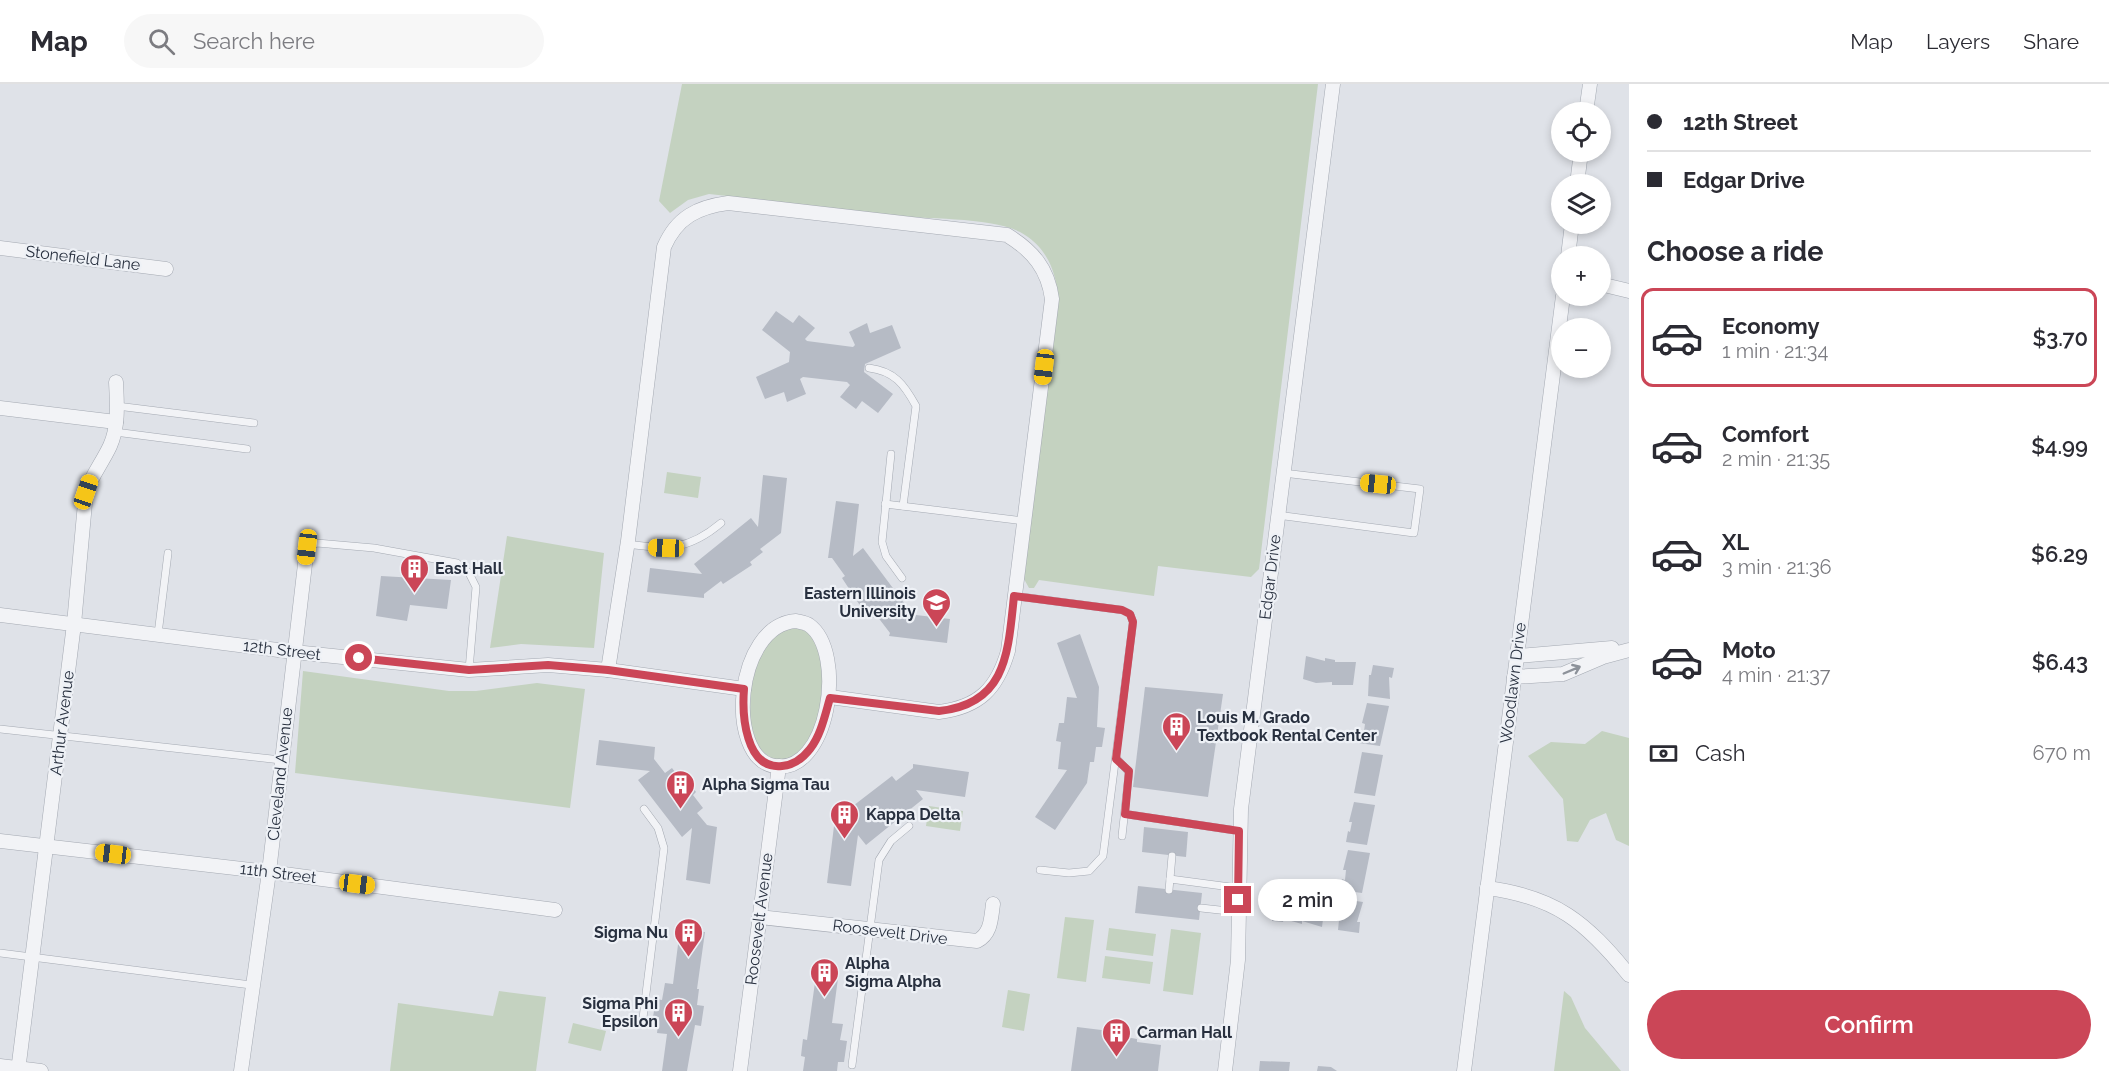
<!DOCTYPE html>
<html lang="en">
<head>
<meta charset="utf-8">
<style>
	body { margin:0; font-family:Raleway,sans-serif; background:#f7f7f7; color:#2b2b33; height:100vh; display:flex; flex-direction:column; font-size:22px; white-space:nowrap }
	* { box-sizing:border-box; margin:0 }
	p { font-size:20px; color:#7c7c81 }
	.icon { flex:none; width:33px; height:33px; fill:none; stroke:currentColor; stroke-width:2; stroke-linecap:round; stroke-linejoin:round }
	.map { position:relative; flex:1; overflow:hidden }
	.side { display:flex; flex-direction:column; background:#fff; width:480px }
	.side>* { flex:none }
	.hud { display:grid; align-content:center; height:132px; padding:0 18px; background:#fff }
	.controls { position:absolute; left:1551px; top:18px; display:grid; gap:12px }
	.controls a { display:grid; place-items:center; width:60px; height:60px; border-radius:50%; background:#fff; box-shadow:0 3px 9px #0003; font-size:30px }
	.end { position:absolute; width:27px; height:27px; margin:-14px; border:8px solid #cb4657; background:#fff; box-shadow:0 0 0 3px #fff }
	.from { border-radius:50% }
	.bubble { position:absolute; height:42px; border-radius:21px; background:#fff; box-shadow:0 3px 9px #0003; font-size:20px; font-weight:600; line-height:42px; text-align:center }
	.car { position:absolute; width:18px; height:36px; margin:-18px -9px; border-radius:8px; box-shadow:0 0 4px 2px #0007; background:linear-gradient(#f5c518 24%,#345 0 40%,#f5c518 0 76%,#345 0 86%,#f5c518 0) }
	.hud b { display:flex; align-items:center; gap:21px; height:57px; font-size:22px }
	.hud b+b { border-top:2px solid #e1e1e2 }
	.hud i { width:15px; height:15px; background:#2b2b33 }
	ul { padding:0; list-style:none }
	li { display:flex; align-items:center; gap:18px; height:99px; margin:0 12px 9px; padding:0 6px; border:3px solid transparent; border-radius:12px }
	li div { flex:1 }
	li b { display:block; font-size:22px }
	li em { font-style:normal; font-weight:600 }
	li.on { border-color:#cb4657 }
	li>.icon { width:54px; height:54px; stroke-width:1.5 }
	h2 { padding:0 18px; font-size:27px; line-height:72px }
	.pay { display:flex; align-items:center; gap:15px; height:66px; padding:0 18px; font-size:22px }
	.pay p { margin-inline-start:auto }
	.cta { display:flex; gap:12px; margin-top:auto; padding:12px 18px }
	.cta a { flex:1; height:69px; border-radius:36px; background:#cb4657; color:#fff; font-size:24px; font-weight:600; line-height:69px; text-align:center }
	header { display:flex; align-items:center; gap:36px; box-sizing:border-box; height:84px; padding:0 30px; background:#fff; border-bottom:2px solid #e1e1e2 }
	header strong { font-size:28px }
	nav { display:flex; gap:33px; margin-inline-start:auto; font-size:21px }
	.search { width:420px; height:54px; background:#f7f7f7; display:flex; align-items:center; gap:15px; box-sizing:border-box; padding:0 21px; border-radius:33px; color:#7c7c81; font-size:22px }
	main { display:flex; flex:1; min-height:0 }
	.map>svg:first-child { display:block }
	.green { fill:#c4d2c0 }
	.building { fill:#b6bbc5 }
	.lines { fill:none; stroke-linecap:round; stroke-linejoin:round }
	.service-casing { stroke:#a4a9b2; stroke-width:8 }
	.minor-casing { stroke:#a4a9b2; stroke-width:15 }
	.service { stroke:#f2f3f6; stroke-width:7 }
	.minor { stroke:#f2f3f6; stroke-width:14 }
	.oneway { stroke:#8d929a }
	.route { stroke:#cb4657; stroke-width:8 }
	.labels { text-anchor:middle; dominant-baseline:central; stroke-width:4.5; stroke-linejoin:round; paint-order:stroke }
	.street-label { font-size:16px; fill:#28303f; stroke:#eef1f6 }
	.poi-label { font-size:16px; font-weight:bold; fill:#28303f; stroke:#eef1f6; text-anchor:start }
</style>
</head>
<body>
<header>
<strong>Map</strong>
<div class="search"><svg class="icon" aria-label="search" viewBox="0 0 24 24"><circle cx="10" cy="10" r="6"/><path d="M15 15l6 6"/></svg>Search here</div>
<nav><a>Map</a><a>Layers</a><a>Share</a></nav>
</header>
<main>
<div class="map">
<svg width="1629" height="987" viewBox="0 0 1629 987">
	<rect width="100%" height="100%" fill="#dfe2e8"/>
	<g class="green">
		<path d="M682 0H1318L1259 485 1251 493 1158 482 1154 512 1039 496 1034 504H1029L1024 495 1058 220C1058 191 1048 163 1020 148 991 133 924 135 890 132 829 126 769 116 709 110L688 116 670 129 659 117Z"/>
		<path d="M667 388 701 393 698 414 664 409Z"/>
		<path d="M507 452 604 469 594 564 521 560 490 564Z"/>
		<path d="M784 542C791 543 800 542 806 547 835 568 825 658 793 673 788 675 780 675 775 676L759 666 750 639 751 591 763 563Z"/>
		<path d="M303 587 449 607H476L537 599 585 605 570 724 295 689Z"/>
		<path d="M1602 647 1629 654V762L1616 756 1606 729 1590 736 1578 758 1567 757 1563 715 1528 672 1551 658 1585 660Z"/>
		<path d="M929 722 963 727 960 747 926 742Z"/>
		<path d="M1065 833 1094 836 1086 898 1057 894Z"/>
		<path d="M1109 844 1156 850 1153 872 1106 866Z"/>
		<path d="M1171 845 1201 849 1193 911 1163 907Z"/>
		<path d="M1105 872 1153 878 1150 900 1102 894Z"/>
		<path d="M1008 906 1030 910 1024 947 1002 943Z"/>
		<path d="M499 907 546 913 536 987H390L398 919 493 932Z"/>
		<path d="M1564 907 1571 913 1585 944 1621 987H1554Z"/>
		<path d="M573 939 606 947 601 967 568 959Z"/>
	</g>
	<g class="building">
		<path d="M776 227 793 239 799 231 815 244 805 255 807 257 853 263 855 261 849 248 867 239 870 249 892 241 901 264 865 280 864 288 893 310 878 329 862 317 856 325 840 313 850 301 847 298 803 293 800 295 806 310 787 318 784 308 765 315 756 293 789 278 790 268 762 246Z"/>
		<path d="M763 391 787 394 781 449 760 465 763 468 750 478 752 481 723 500 721 497 704 510V514L647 508 650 484 702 490 694 480 751 434 758 443Z"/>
		<path d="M836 417 859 420 853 472 863 464 907 523 899 529 950 535 947 559 889 552 890 549 877 532 873 534 863 521 861 523 842 494 845 492 832 474H828Z"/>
		<path d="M381 492 451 496 447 525 410 521 407 537 376 532Z"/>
		<path d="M1080 550 1099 603 1097 643 1105 644 1102 663H1096L1094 678H1090L1087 699 1055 746 1035 733 1067 686 1058 685 1061 658 1056 657 1059 639H1064L1067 613 1077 614 1057 559Z"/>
		<path d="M1306 572 1325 577V574L1335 576V578H1356L1353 601H1332V598L1316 599 1303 595Z"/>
		<path d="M1373 581 1394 584 1392 594 1389 593 1390 615 1368 612 1369 591H1371Z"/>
		<path d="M1145 603 1223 610 1208 713 1133 703Z"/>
		<path d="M1367 619 1389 622 1380 662 1359 659 1361 649 1364 647 1365 640 1362 639Z"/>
		<path d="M599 656 655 663 654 675 665 689 672 684 681 696 685 693 696 708 693 711 703 724 697 729 707 741 717 743 710 800 686 796 692 744 682 753 638 696 650 687 596 681Z"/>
		<path d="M1362 668 1383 671 1375 712 1354 709Z"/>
		<path d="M913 680 969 688 965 713 916 706 923 715 866 761 858 751 851 802 827 799 834 742 852 728 849 725 892 692 896 697 913 684Z"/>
		<path d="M1354 718 1375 721 1367 761 1346 758 1348 747 1350 748 1352 738H1349Z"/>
		<path d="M1144 743 1188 748 1186 773 1142 768Z"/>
		<path d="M1348 766 1370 769 1362 809 1340 806 1342 795 1345 796 1346 786H1343Z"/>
		<path d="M1138 802 1202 809 1199 836 1135 829Z"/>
		<path d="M1286 813 1325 820 1322 843 1302 837V840L1284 835 1283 838 1272 837 1275 814 1286 815Z"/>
		<path d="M1342 815 1363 818 1357 838H1360L1359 849 1338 846 1339 836H1336Z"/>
		<path d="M680 845 705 848 697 905H699L697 921 704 922 701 942 695 941 687 987H662L667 950 657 949 659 933H653L656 915 662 916 665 899 673 900Z"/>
		<path d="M817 884 839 887 832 939 843 940 840 956 847 957 844 978H838L837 987H803L805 973 801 972 802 963 803 955 807 956Z"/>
		<path d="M1077 943 1126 949V953L1137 955V958L1161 961 1158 987H1071Z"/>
		<path d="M1260 977 1290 978 1289 987H1259Z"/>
		<path d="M1318 982 1331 983 1337 987H1317Z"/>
	</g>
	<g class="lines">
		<defs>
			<g id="service">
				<path d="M869 284C894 287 904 300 916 322L903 422"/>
				<path d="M117 322 254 339"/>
				<path d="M115 348 247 365"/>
				<path d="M891 370 882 458 886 472 902 494"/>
				<path d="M885 420 1024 437"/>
				<path d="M1277 431 1414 449 1420 405 1283 389"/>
				<path d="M627 460C667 466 689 466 721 439"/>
				<path d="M307 463 317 459 374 464 457 479 469 489 476 503 469 586"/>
				<path d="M1015 512 1122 526 1130 530 1133 538 1103 772 1089 787 1069 789 1040 786"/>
				<path d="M158 550 168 469"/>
				<path d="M0 645 281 676"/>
				<path d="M1117 675 1129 688 1122 752"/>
				<path d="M1125 730 1239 747"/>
				<path d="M1170 795 1238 804"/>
				<path d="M1169 806 1172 772"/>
				<path d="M1201 824 1238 828"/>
				<path d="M0 869 251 901"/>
				<path d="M643 934 664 764 658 744 644 725"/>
				<path d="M852 981 879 776 891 757 909 742"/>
			</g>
			<g id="minor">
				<path d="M1586 28 1590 0"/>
				<path d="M1577 100 1581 68"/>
				<path d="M0 164 166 185"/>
				<path d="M1568 172 1572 140"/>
				<path d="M1600 200 1629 207"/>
				<path d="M0 324 116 338"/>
				<path d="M0 531 294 568 469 586 548 581 608 586 744 605"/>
				<path d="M796 537C800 538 806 539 809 541 847 568 829 692 774 682 725 673 735 541 796 537Z"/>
				<path d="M1517 572 1612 564"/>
				<path d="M608 586 628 457 664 163C677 133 698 123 728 119L1007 151C1033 167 1048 185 1052 215L1008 567C997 605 979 623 939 628L830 613"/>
				<path d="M1514 593 1563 590 1603 573 1629 566"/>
				<path d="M0 757 269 788 555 826"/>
				<path d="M1487 804C1556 813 1586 838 1629 891"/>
				<path d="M759 833 977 857C991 850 991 835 993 820"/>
				<path d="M0 982 41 987"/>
				<path d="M18 987 74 540 86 408C92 391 102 379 110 362 119 342 117 319 116 298"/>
				<path d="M241 987 269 788 307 463"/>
				<path d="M740 987 779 682"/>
				<path d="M1225 987 1238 876 1241 725 1333 0"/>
				<path d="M1464 987 1563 212"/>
			</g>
		</defs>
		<use href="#service" class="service-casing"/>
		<use href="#minor" class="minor-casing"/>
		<use href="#service" class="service"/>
		<use href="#minor" class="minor"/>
	</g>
	<defs><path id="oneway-shaft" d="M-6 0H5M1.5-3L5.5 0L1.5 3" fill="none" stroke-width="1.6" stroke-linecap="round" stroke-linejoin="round" transform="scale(1.5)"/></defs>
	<use class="oneway" href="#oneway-shaft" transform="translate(1572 586) rotate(-23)"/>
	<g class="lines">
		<path class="route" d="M359 574 469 586 548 581 608 586 744 605C742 630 745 686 782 682 794 681 803 674 810 665 821 651 825 631 830 614L939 627C1007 620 1008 568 1014 512L1122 526 1130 530 1133 538 1116 675 1129 687 1125 730 1239 747 1238 816"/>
	</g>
	<defs>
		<symbol id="building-pin" viewBox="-11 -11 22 30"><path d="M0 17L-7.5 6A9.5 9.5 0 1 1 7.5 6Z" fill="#cb4657" stroke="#eef1f6"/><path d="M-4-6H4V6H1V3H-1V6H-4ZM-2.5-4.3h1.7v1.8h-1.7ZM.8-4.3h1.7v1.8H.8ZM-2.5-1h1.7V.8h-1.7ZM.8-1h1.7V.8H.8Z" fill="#fff"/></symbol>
		<symbol id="university-pin" viewBox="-11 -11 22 30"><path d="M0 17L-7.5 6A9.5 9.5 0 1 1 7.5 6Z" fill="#cb4657" stroke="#eef1f6"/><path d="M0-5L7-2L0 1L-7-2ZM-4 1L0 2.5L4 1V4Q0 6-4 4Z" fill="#fff"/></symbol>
	</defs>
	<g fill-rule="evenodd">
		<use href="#building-pin" x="398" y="468" width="33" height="45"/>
		<use href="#university-pin" x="920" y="502" width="33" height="45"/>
		<use href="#building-pin" x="1160" y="626" width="33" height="45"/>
		<use href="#building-pin" x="664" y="684" width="33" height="45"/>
		<use href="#building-pin" x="828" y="714" width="33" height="45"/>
		<use href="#building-pin" x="672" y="832" width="33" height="45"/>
		<use href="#building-pin" x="808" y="872" width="33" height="45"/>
		<use href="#building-pin" x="662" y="912" width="33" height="45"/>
		<use href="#building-pin" x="1100" y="932" width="33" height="45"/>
	</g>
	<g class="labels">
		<g class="street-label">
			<text transform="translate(83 174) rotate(7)">Stonefield Lane</text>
			<text transform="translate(1270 493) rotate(-83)">Edgar Drive</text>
			<text transform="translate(282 566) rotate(7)">12th Street</text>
			<text transform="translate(1513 599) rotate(-83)">Woodlawn Drive</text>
			<text transform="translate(62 639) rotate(-83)">Arthur Avenue</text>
			<text transform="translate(280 690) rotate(-84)">Cleveland Avenue</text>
			<text transform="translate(278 789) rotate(7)">11th Street</text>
			<text transform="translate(759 835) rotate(-83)">Roosevelt Avenue</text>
			<text transform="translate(890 848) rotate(7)">Roosevelt Drive</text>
		</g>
		<g class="poi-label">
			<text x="435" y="484">East Hall</text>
			<text x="916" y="509" text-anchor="end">Eastern Illinois<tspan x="916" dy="18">University</tspan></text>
			<text x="1197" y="633">Louis M. Grado<tspan x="1197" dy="18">Textbook Rental Center</tspan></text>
			<text x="702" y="700">Alpha Sigma Tau</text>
			<text x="866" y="730">Kappa Delta</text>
			<text x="668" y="848" text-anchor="end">Sigma Nu</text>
			<text x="845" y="879">Alpha<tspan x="845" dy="18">Sigma Alpha</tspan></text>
			<text x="658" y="919" text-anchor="end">Sigma Phi<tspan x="658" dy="18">Epsilon</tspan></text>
			<text x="1137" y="948">Carman Hall</text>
		</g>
	</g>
</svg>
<div class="controls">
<a><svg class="icon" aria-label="locate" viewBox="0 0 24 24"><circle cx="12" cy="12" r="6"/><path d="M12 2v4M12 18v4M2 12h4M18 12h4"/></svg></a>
<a><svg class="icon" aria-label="layers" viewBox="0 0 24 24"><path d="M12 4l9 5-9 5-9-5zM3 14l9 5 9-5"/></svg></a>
<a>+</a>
<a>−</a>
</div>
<i class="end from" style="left:359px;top:574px"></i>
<i class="end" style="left:1238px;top:816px"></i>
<div class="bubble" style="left:1258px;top:795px;width:99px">2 min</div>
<i class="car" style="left:1044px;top:283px;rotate:187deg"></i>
<i class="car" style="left:1378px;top:400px;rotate:276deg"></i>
<i class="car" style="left:86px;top:408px;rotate:19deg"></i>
<i class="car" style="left:307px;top:463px;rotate:187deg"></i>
<i class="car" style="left:666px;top:464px;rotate:272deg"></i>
<i class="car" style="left:113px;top:770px;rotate:277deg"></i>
<i class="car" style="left:357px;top:800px;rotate:97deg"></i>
</div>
<section class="side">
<div class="hud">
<b><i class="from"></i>12th Street</b>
<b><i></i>Edgar Drive</b>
</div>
<h2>Choose a ride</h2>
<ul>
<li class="on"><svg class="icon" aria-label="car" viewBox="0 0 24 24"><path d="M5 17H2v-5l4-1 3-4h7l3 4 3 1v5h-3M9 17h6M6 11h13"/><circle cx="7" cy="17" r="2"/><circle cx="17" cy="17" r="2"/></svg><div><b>Economy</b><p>1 min · 21:34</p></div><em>$3.70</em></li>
<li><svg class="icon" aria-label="car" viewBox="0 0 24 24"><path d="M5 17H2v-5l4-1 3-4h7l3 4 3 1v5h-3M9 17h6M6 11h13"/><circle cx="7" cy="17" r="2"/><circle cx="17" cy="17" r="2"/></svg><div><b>Comfort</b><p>2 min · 21:35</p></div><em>$4.99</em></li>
<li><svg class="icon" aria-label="car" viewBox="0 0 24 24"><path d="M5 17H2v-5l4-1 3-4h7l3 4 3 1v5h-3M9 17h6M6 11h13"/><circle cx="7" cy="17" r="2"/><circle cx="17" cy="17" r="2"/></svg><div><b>XL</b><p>3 min · 21:36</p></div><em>$6.29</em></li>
<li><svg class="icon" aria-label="car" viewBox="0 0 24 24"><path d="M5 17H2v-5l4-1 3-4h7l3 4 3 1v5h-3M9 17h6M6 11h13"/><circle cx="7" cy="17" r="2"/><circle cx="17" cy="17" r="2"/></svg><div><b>Moto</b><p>4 min · 21:37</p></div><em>$6.43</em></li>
</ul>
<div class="pay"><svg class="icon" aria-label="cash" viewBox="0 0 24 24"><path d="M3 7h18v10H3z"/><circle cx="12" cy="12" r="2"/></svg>Cash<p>670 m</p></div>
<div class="cta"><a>Confirm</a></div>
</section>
</main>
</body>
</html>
